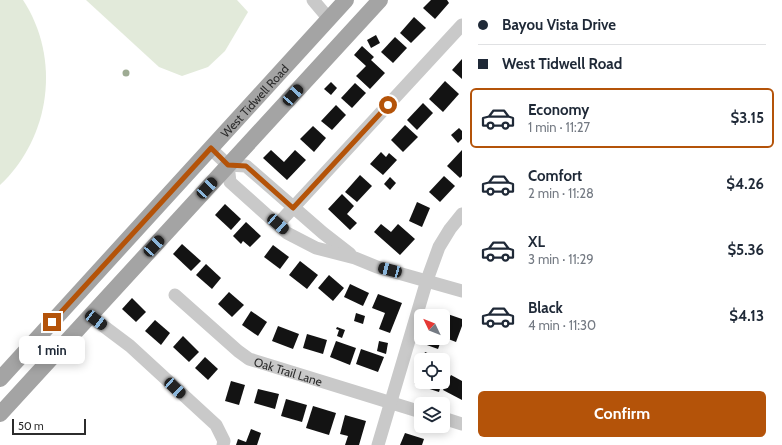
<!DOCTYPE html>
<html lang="en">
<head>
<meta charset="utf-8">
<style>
	body { margin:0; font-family:Cabin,sans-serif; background:#f2f2f3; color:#1f2937; height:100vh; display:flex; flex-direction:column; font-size:15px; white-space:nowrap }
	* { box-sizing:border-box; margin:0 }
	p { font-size:13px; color:#747a83 }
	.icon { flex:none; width:22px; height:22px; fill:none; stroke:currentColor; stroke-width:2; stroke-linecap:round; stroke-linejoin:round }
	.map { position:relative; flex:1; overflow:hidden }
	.sheet { display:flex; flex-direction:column; background:#fff; width:320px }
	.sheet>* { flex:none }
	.hud { display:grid; align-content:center; height:88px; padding:0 16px; background:#fff }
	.needle { width:26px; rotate:313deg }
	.buttons { position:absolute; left:414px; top:309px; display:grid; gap:8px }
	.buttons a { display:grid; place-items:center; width:36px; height:36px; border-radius:6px; background:#fff; box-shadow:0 2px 10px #0003; font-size:20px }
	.scale { position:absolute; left:12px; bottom:10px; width:74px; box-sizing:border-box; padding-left:4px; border:2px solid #2c2c2c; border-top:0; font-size:11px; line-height:14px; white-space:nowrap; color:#2c2c2c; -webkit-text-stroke:3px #fff; paint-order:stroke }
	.end { position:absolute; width:18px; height:18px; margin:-9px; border:5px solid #b45309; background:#fff; box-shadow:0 0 0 2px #fff }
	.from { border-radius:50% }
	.bubble { position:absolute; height:28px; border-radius:6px; background:#fff; box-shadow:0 2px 10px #0003; font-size:13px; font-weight:700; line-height:28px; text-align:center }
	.car { position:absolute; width:12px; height:24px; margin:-12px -6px; border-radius:5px; box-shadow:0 0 3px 1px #0007; background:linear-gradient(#222 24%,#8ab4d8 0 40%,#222 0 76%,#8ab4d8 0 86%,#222 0) }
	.hud b { display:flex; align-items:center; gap:14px; height:38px; font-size:15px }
	.hud b+b { border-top:1px solid #e0e1e3 }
	.hud i { width:10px; height:10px; background:#1f2937 }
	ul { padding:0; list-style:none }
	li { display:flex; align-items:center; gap:12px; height:60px; margin:0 8px 6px; padding:0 8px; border:2px solid transparent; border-radius:6px }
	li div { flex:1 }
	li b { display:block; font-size:15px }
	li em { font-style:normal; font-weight:700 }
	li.active { border-color:#b45309 }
	li>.icon { width:36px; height:36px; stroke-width:1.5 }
	.button { display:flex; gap:8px; margin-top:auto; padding:8px 16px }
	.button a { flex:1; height:46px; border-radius:6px; background:#b45309; color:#fff; font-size:16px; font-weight:700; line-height:46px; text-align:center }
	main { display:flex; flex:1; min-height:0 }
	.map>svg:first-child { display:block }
	.green { fill:#e2eada }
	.building { fill:#131313 }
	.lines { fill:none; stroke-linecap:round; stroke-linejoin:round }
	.minor { stroke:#c9c9c9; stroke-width:13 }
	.major { stroke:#a4a4a4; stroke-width:16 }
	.tree { fill:#9eab93 }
	.route { stroke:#b45309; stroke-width:5 }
	.labels { text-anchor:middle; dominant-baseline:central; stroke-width:4; stroke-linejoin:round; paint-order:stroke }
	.street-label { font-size:12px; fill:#2c2c2c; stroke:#fff }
</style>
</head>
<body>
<main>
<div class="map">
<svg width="462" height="445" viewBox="0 0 462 445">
	<rect width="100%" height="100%" fill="#fff"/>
	<g class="green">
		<path d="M0 0H23C61 58 51 137 0 185Z"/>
		<path d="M86 0H237L248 12 225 51 208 67 182 76 159 67Z"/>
	</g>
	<g class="building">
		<path d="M431 0H447L449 3 435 19 423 8Z"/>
		<path d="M414 17 426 28 411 43 400 33Z"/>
		<path d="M376 35 380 43 371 48 367 40Z"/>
		<path d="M395 37 407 48 393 63 381 52Z"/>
		<path d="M362 46 374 57 371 60 385 73 370 89 356 76 366 66 354 55Z"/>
		<path d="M462 59V79L452 70Z"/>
		<path d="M445 81 459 94 443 112 429 99Z"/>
		<path d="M331 82 337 88 331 95 324 89Z"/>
		<path d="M355 83 366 93 352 108 341 98Z"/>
		<path d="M423 103 433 113 417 130 407 120Z"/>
		<path d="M336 105 346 115 332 130 321 121Z"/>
		<path d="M405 125 418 137 403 152 391 140Z"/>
		<path d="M313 126 326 138 314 152 300 139Z"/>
		<path d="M459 128 462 131V139L458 143 451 135Z"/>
		<path d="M271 150 284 162 295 150 306 160 287 180 263 158Z"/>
		<path d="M462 150V176L460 178 447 166Z"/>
		<path d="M381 152 386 157 389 153 397 160 383 175 370 164Z"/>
		<path d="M360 175 372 186 357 202 345 192Z"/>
		<path d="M444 176 455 186 440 202 429 192Z"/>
		<path d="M390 177 396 183 390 190 384 184Z"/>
		<path d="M342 194 354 206 347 214 357 223 350 230 328 209Z"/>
		<path d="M417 202 430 208 422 227 409 221Z"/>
		<path d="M225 204 241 219 231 230 215 215Z"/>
		<path d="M246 222 261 236 250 247 243 241 241 244 233 236Z"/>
		<path d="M381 224 391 232 398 224 415 239 400 255 374 232Z"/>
		<path d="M182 244 201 261 191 271 173 254Z"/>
		<path d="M273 245 289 257 280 269 264 257Z"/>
		<path d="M300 261 318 275 307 289 289 275Z"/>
		<path d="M206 264 221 278 212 289 196 275Z"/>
		<path d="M329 275 344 288 333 301 318 288Z"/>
		<path d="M350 284 369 293 363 306 344 297Z"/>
		<path d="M229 292 244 305 232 317 218 304Z"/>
		<path d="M378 294 402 303 390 333 379 329 385 313 372 308Z"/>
		<path d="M132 298 146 312 136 322 122 309Z"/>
		<path d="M436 310 462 319V326L456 342 443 337V316H434Z"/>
		<path d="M251 311 267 322 258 336 242 325Z"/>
		<path d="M356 313 365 316 363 324 354 321Z"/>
		<path d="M155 320 170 333 161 345 145 331Z"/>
		<path d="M278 326 299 334 293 349 272 341Z"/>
		<path d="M337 327 345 330 342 338 337 336 339 330 336 329Z"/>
		<path d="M307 334 327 340 323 354 303 348Z"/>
		<path d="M183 336 199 352 189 362 173 347Z"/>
		<path d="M426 338H442L438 349 424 344Z"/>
		<path d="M336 341 356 348 350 365 330 357Z"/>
		<path d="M379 341 388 343 386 354 377 351Z"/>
		<path d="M361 349 384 357 378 372 356 364Z"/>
		<path d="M425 352 435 356 434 360H422Z"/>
		<path d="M205 357 218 369 208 380 195 368Z"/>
		<path d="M421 364V382H442L439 392 414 384Z"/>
		<path d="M451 375 462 381V400L443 390Z"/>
		<path d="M231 381 245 385 239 405 225 401Z"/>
		<path d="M258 389 279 394 275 409 254 403Z"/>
		<path d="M286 399 307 405 302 422 281 416Z"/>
		<path d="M313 406 336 413 329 435 306 428Z"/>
		<path d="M345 415 366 421 359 445H345L348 436 340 434Z"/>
		<path d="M251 429 261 433 257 445H236L238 439 246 442Z"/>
		<path d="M405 433 424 439 422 445H400Z"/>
	</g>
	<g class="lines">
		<g class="minor">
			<path d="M313 0 329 19"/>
			<path d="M211 149 228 165 246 166 323 233 350 254"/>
			<path d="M228 165 230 182 287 233 316 248 355 258 377 267 462 291"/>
			<path d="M278 224 462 25"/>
			<path id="s1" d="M175 295 238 351 249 359 421 412"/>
			<path d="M90 316 130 346 216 425 224 441 223 445"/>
			<path d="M443 418 462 424"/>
			<path d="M378 445 427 280 439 247 450 229 462 214"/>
		</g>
		<g class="major">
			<path id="s2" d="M0 379 346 0"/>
			<path d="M0 414 380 0"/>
		</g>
	</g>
	<circle class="tree" cx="126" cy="73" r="3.5"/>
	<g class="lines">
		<path class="route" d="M52 322 211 148 228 165 246 166 293 208 388 105"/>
	</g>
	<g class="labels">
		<g class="street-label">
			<text stroke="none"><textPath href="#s2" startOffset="377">West Tidwell Road</textPath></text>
			<text stroke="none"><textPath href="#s1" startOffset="139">Oak Trail Lane</textPath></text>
		</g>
	</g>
</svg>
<div class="buttons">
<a><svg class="needle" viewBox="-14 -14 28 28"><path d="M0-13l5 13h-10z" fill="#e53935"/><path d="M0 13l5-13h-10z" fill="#747a83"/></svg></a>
<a><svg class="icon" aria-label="locate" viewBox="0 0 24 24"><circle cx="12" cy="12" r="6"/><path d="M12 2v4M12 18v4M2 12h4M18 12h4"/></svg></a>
<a><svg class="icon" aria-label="layers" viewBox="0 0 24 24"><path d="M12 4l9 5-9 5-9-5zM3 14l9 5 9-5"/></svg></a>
</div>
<div class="scale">50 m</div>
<i class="end from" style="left:388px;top:105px"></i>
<i class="end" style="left:52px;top:322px"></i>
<div class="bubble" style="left:19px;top:336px;width:66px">1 min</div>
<i class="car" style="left:293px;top:95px;rotate:42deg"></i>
<i class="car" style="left:207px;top:188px;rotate:43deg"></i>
<i class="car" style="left:278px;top:224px;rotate:131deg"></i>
<i class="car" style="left:154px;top:246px;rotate:43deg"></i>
<i class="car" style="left:390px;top:270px;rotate:285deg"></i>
<i class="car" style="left:96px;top:320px;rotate:127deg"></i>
<i class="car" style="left:175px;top:388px;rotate:133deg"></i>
</div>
<section class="sheet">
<div class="hud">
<b><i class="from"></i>Bayou Vista Drive</b>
<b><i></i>West Tidwell Road</b>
</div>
<ul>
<li class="active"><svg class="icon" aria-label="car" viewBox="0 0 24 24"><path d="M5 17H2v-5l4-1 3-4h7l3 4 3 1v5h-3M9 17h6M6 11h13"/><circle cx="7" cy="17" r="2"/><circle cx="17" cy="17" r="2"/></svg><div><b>Economy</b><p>1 min · 11:27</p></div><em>$3.15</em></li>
<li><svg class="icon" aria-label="car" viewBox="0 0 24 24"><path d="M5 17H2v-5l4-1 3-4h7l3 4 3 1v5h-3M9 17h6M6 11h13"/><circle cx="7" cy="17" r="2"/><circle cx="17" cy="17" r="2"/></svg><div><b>Comfort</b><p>2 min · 11:28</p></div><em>$4.26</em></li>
<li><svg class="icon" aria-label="car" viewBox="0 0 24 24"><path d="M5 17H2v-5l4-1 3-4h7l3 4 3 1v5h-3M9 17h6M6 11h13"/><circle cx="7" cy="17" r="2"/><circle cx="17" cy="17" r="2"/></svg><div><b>XL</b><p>3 min · 11:29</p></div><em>$5.36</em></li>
<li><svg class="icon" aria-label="car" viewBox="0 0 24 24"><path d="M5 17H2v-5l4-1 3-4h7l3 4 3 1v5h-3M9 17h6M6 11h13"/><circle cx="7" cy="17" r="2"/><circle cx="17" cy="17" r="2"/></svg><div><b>Black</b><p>4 min · 11:30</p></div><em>$4.13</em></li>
</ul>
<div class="button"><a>Confirm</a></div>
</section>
</main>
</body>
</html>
